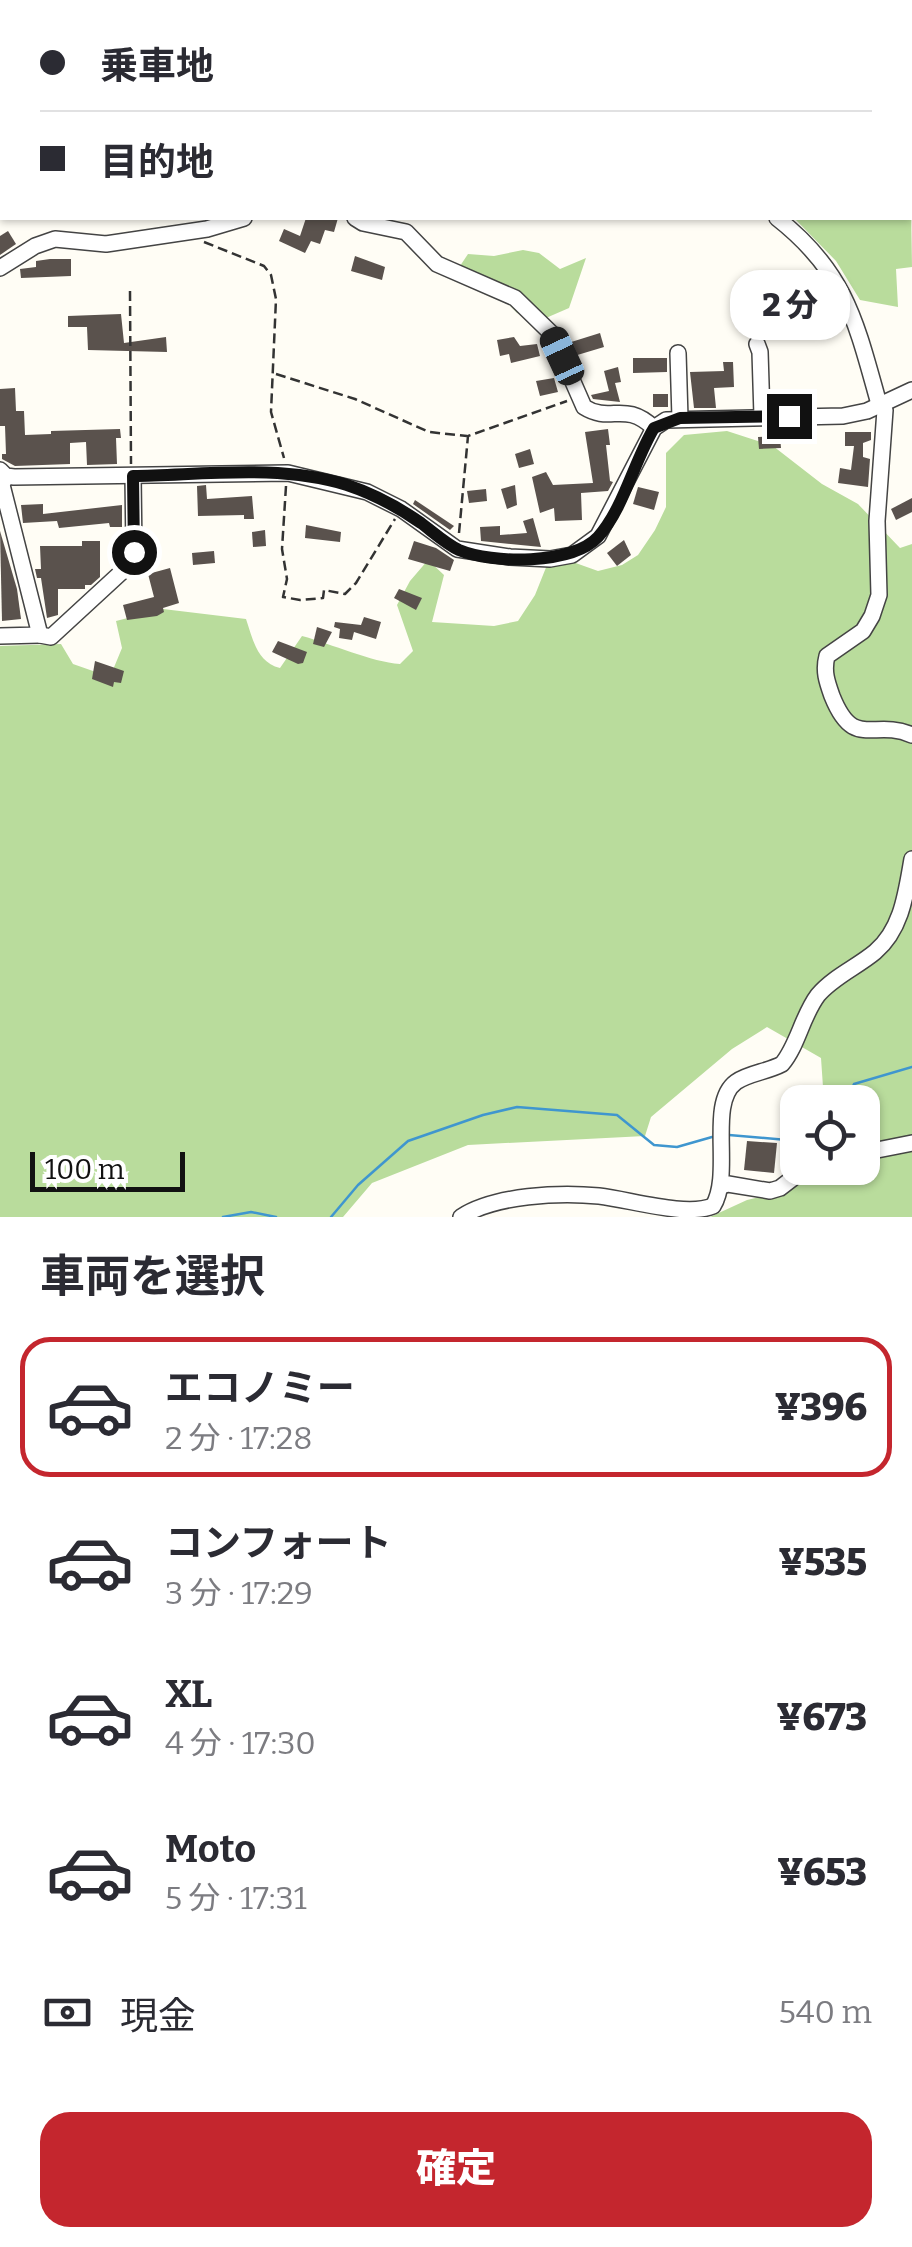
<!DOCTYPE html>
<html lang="ja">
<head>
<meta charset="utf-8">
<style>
	body { margin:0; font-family:Bitter,"Noto Sans JP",serif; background:#f2f2f3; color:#2b2b33; height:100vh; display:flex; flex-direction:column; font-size:38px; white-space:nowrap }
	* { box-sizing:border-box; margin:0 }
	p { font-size:32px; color:#7c7c81 }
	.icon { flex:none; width:55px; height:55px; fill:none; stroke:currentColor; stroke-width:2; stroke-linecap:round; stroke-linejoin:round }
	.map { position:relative; height:1217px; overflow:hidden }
	.side { display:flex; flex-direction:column; background:#fff; flex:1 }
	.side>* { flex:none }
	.top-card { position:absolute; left:0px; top:0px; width:912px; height:220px; box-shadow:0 2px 8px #0004; display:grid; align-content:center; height:220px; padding:0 40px; background:#fff }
	.fabs { position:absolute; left:780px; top:1085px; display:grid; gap:20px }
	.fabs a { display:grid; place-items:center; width:100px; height:100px; border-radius:20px; background:#fff; box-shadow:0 2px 8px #0004; font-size:50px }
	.scale { position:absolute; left:30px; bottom:25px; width:155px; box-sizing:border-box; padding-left:10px; border:5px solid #111; border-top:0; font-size:28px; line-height:35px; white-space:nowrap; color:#111; -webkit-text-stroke:8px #fff; paint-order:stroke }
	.end { position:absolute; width:45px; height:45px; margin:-22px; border:12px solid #111; background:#fff; box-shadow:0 0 0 5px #fff }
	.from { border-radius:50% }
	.bubble { position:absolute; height:70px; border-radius:30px; background:#fff; box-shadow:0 2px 8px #0004; font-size:32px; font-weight:800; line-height:70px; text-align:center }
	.car { position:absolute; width:30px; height:60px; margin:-30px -15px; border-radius:12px; box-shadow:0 0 8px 2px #0007; background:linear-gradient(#222 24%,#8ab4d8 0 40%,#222 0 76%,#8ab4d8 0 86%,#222 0) }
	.top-card b { display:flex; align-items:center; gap:35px; height:95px; font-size:38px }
	.top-card b+b { border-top:2px solid #e1e1e2 }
	.top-card i { width:25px; height:25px; background:#2b2b33 }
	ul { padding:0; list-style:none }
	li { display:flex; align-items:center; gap:30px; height:140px; margin:0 20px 15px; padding:0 20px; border:5px solid transparent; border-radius:30px }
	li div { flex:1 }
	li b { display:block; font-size:38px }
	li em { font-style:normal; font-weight:800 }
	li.selected { border-color:#c4262e }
	li>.icon { width:90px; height:90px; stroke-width:1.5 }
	h2 { padding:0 40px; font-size:45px; line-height:120px }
	.pay { display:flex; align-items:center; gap:25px; height:110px; padding:0 40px; font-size:38px }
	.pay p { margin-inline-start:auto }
	.button { display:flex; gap:20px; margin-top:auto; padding:20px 40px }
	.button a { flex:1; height:115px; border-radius:30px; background:#c4262e; color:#fff; font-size:40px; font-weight:800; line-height:115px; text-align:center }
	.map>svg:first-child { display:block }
	.forest { fill:#b9dc9c }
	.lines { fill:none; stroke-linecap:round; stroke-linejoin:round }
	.stream { stroke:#3f96cf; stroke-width:2.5 }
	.building { fill:#5a524d }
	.minor-casing { stroke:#444; stroke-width:18 }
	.path { stroke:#333; stroke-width:2.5; stroke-dasharray:10 5; stroke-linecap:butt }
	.minor { stroke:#fff; stroke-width:15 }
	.route { stroke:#111; stroke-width:12 }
</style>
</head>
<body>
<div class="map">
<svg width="912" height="1217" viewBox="0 0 912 1217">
	<rect width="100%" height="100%" fill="#fffdf5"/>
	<g class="forest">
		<path d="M0 0H145L147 2H2V58Z"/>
		<path d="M910 143 912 267 896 269 898 307 860 300 836 261 794 218H910Z"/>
		<path d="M523 250 539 253 560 269 586 258 569 308 539 321 517 313 502 297 458 269 468 254 494 256Z"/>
		<path d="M727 431 773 446 822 484 858 504 900 548 912 544V1217H710L747 1200 790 1190 791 1136 797 1121 798 1168H862V1102H810L823 1087 821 1058 767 1027 732 1049 651 1117 645 1136 468 1145 372 1183 343 1217H0V646L61 644 73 664 110 677 122 648 116 621 163 609 246 619C253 640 257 662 280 668L302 636C332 644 371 662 400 664L413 651 397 605 410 581 428 560 444 575 432 622 494 626 518 621 535 595 547 565 570 561 598 571 622 565 638 555 655 530 666 507V453L684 435Z"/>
	</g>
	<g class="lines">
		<g class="stream">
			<path d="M0 169 2 170"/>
			<path d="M846 1102 854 1084 912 1067"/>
			<path d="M729 1135 798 1141"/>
			<path d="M223 1217 251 1212 276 1217"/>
			<path d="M331 1217 358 1185 408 1141 483 1115 517 1107 617 1115 654 1145 677 1147 712 1137"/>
		</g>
	</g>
	<g class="building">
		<path d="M306 218H338L334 232 325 230 320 244 311 241 305 253 279 241 284 229 300 236Z"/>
		<path d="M8 231 16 244 0 255V236Z"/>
		<path d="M355 256 385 267 382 280 351 271Z"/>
		<path d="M50 259H71V276L21 278 20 269 36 267V261Z"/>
		<path d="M121 314 124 343 166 337 167 352 88 350 87 327H68V316Z"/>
		<path d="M600 333 604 347 574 356 568 343Z"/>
		<path d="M514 337 520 346 537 344 540 356 511 363 509 354 500 356 497 340Z"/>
		<path d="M633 358H667V372L633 373Z"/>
		<path d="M723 362H733L734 387 714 388 716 408H694L690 372 724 371Z"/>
		<path d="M618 367 621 382 615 383 620 402 593 399 591 395 609 391 604 371Z"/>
		<path d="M554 378 558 392 540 396 536 381Z"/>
		<path d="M15 388 16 411H24L25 435 51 434V431L120 429 121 438H116L117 464 87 465 86 442 70 443V464L15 466 2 459V454H6L5 426H0V389Z"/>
		<rect x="653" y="394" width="15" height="13"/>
		<path d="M608 429 610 445H606L610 481 613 482 608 491 581 493 582 520 555 521 554 508 540 513 532 477 546 472 553 485 593 483 585 432Z"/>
		<path d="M845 432H871V440L863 443V457L870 459 868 487 838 483 840 468 851 470 854 446H845Z"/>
		<path d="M780 436 781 448 759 449 758 437Z"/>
		<path d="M530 449 534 464 519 468 515 454Z"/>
		<path d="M206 485 207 499 252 496 254 519H244V515L198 516 197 486Z"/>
		<path d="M515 485 517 505 507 509 501 489Z"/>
		<path d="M638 487 659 492 654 510 633 504Z"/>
		<path d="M486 489 487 501 469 503 467 491Z"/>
		<path d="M912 498V512L896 520 891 509Z"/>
		<path d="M415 500 454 526 450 530 413 504Z"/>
		<path d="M43 504V514L122 505V527H110L109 523 59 528 57 521 23 523 21 505Z"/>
		<path d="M533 518 541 547 481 541 480 527 500 526V535L527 533 523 521Z"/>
		<path d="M306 525 341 532 340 542 305 538Z"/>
		<path d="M265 530 266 546 253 547 252 532Z"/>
		<path d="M0 531 17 589 21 619 2 621Z"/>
		<path d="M624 540 631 555 617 566 607 553Z"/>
		<path d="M82 541H100V577L91 585H85V589H58V615L47 618 41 578H37L35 569H41L40 546H82Z"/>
		<path d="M414 541 436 548 454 560 450 571 408 559Z"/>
		<path d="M214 551 215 563 193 565 192 553Z"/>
		<path d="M170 568 179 603 163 608 164 612 157 616 127 620 123 605 154 597 148 574Z"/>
		<path d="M399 589 422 598 416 610 394 598Z"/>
		<path d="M364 617 381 622 376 639 354 632 352 640 339 638 340 629 334 627 335 622 361 625Z"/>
		<path d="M317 627 332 632 324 647 313 644Z"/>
		<path d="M278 641 307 652 303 663 298 664 272 652Z"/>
		<path d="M95 661 124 671 121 683 114 682 113 687 92 679Z"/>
		<path d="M747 1141 777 1143 774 1173 744 1170Z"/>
	</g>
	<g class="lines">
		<defs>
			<g id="minor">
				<path d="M180 0 182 2"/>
				<path d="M881 0 901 2"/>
				<path d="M686 2 691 0"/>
				<path d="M355 218 363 223 406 232 437 264 515 298 552 334 584 407C611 424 624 400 654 428"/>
				<path d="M777 218C846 272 856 322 879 404L885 410 877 521 879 595 872 616 863 631 827 656C823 671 827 682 832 696 854 751 873 718 912 735"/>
				<path d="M0 268 35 246 55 239 106 244 207 229 244 218"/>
				<path d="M757 344 760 352 762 416"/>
				<path d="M678 353 680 418"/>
				<path d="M0 470 6 476 14 477 288 473 367 492 401 509 457 549 510 557 550 559 572 555 598 536 654 428 666 420 843 416 867 411 912 390"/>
				<path d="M40 635 51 637 127 567 134 552 133 476"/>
				<path d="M0 636 40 635 2 485 6 476"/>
				<path d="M862 1153 912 1143"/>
				<path d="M721 1186 728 1184 770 1191 780 1188 806 1168"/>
				<path d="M461 1217C495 1195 560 1192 599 1196 632 1200 686 1217 713 1206 733 1174 707 1103 736 1082 749 1073 767 1072 782 1064 798 1045 802 1016 818 995 833 977 857 967 875 952 902 929 906 893 912 859"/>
			</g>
		</defs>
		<use href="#minor" class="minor-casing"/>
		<g class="path">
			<path d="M667 0V2"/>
			<path d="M204 242 264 266 271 275 276 299 271 412 284 458"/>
			<path d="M130 291 131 464"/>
			<path d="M276 374 355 399 429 432 467 436"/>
			<path d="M286 486 282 549 287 579 283 597 300 600 323 598 324 590 345 594 356 583 395 519"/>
			<path d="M459 533 468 436 567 401"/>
		</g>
		<use href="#minor" class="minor"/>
	</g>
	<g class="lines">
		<path class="route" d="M134 552 133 476C203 475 279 464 347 485 374 494 398 507 421 523 433 532 446 544 459 550 492 564 572 565 598 537 624 508 634 461 654 428L680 418 789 416"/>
	</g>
</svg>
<div class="fabs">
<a><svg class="icon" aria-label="locate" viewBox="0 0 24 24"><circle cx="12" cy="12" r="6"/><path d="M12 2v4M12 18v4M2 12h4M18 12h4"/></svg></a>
</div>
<div class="scale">100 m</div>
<i class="end from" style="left:134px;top:552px"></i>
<i class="end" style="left:789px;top:416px"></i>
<div class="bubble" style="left:730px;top:270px;width:120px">2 分</div>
<i class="car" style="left:562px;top:356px;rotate:335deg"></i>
<div class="top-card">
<b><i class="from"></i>乗車地</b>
<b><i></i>目的地</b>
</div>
</div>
<section class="side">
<h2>車両を選択</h2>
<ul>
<li class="selected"><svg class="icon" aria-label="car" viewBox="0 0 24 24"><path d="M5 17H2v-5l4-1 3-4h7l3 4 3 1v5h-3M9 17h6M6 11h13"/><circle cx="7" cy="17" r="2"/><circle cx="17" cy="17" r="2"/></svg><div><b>エコノミー</b><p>2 分 · 17:28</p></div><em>¥396</em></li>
<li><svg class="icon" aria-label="car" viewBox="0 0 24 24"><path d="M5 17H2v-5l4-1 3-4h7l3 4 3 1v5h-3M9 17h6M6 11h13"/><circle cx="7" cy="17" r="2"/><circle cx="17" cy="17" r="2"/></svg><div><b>コンフォート</b><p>3 分 · 17:29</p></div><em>¥535</em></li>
<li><svg class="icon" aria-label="car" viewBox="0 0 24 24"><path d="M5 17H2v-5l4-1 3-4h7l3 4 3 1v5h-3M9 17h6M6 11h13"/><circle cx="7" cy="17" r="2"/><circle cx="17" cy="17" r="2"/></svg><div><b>XL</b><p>4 分 · 17:30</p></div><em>¥673</em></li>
<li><svg class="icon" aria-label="car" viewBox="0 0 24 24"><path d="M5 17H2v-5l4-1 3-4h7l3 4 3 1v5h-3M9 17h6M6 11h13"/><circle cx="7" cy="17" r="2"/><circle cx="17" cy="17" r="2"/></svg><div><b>Moto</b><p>5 分 · 17:31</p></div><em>¥653</em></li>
</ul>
<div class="pay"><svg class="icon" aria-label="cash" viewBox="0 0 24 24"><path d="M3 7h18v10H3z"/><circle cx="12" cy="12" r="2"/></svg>現金<p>540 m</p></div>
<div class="button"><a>確定</a></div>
</section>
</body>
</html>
